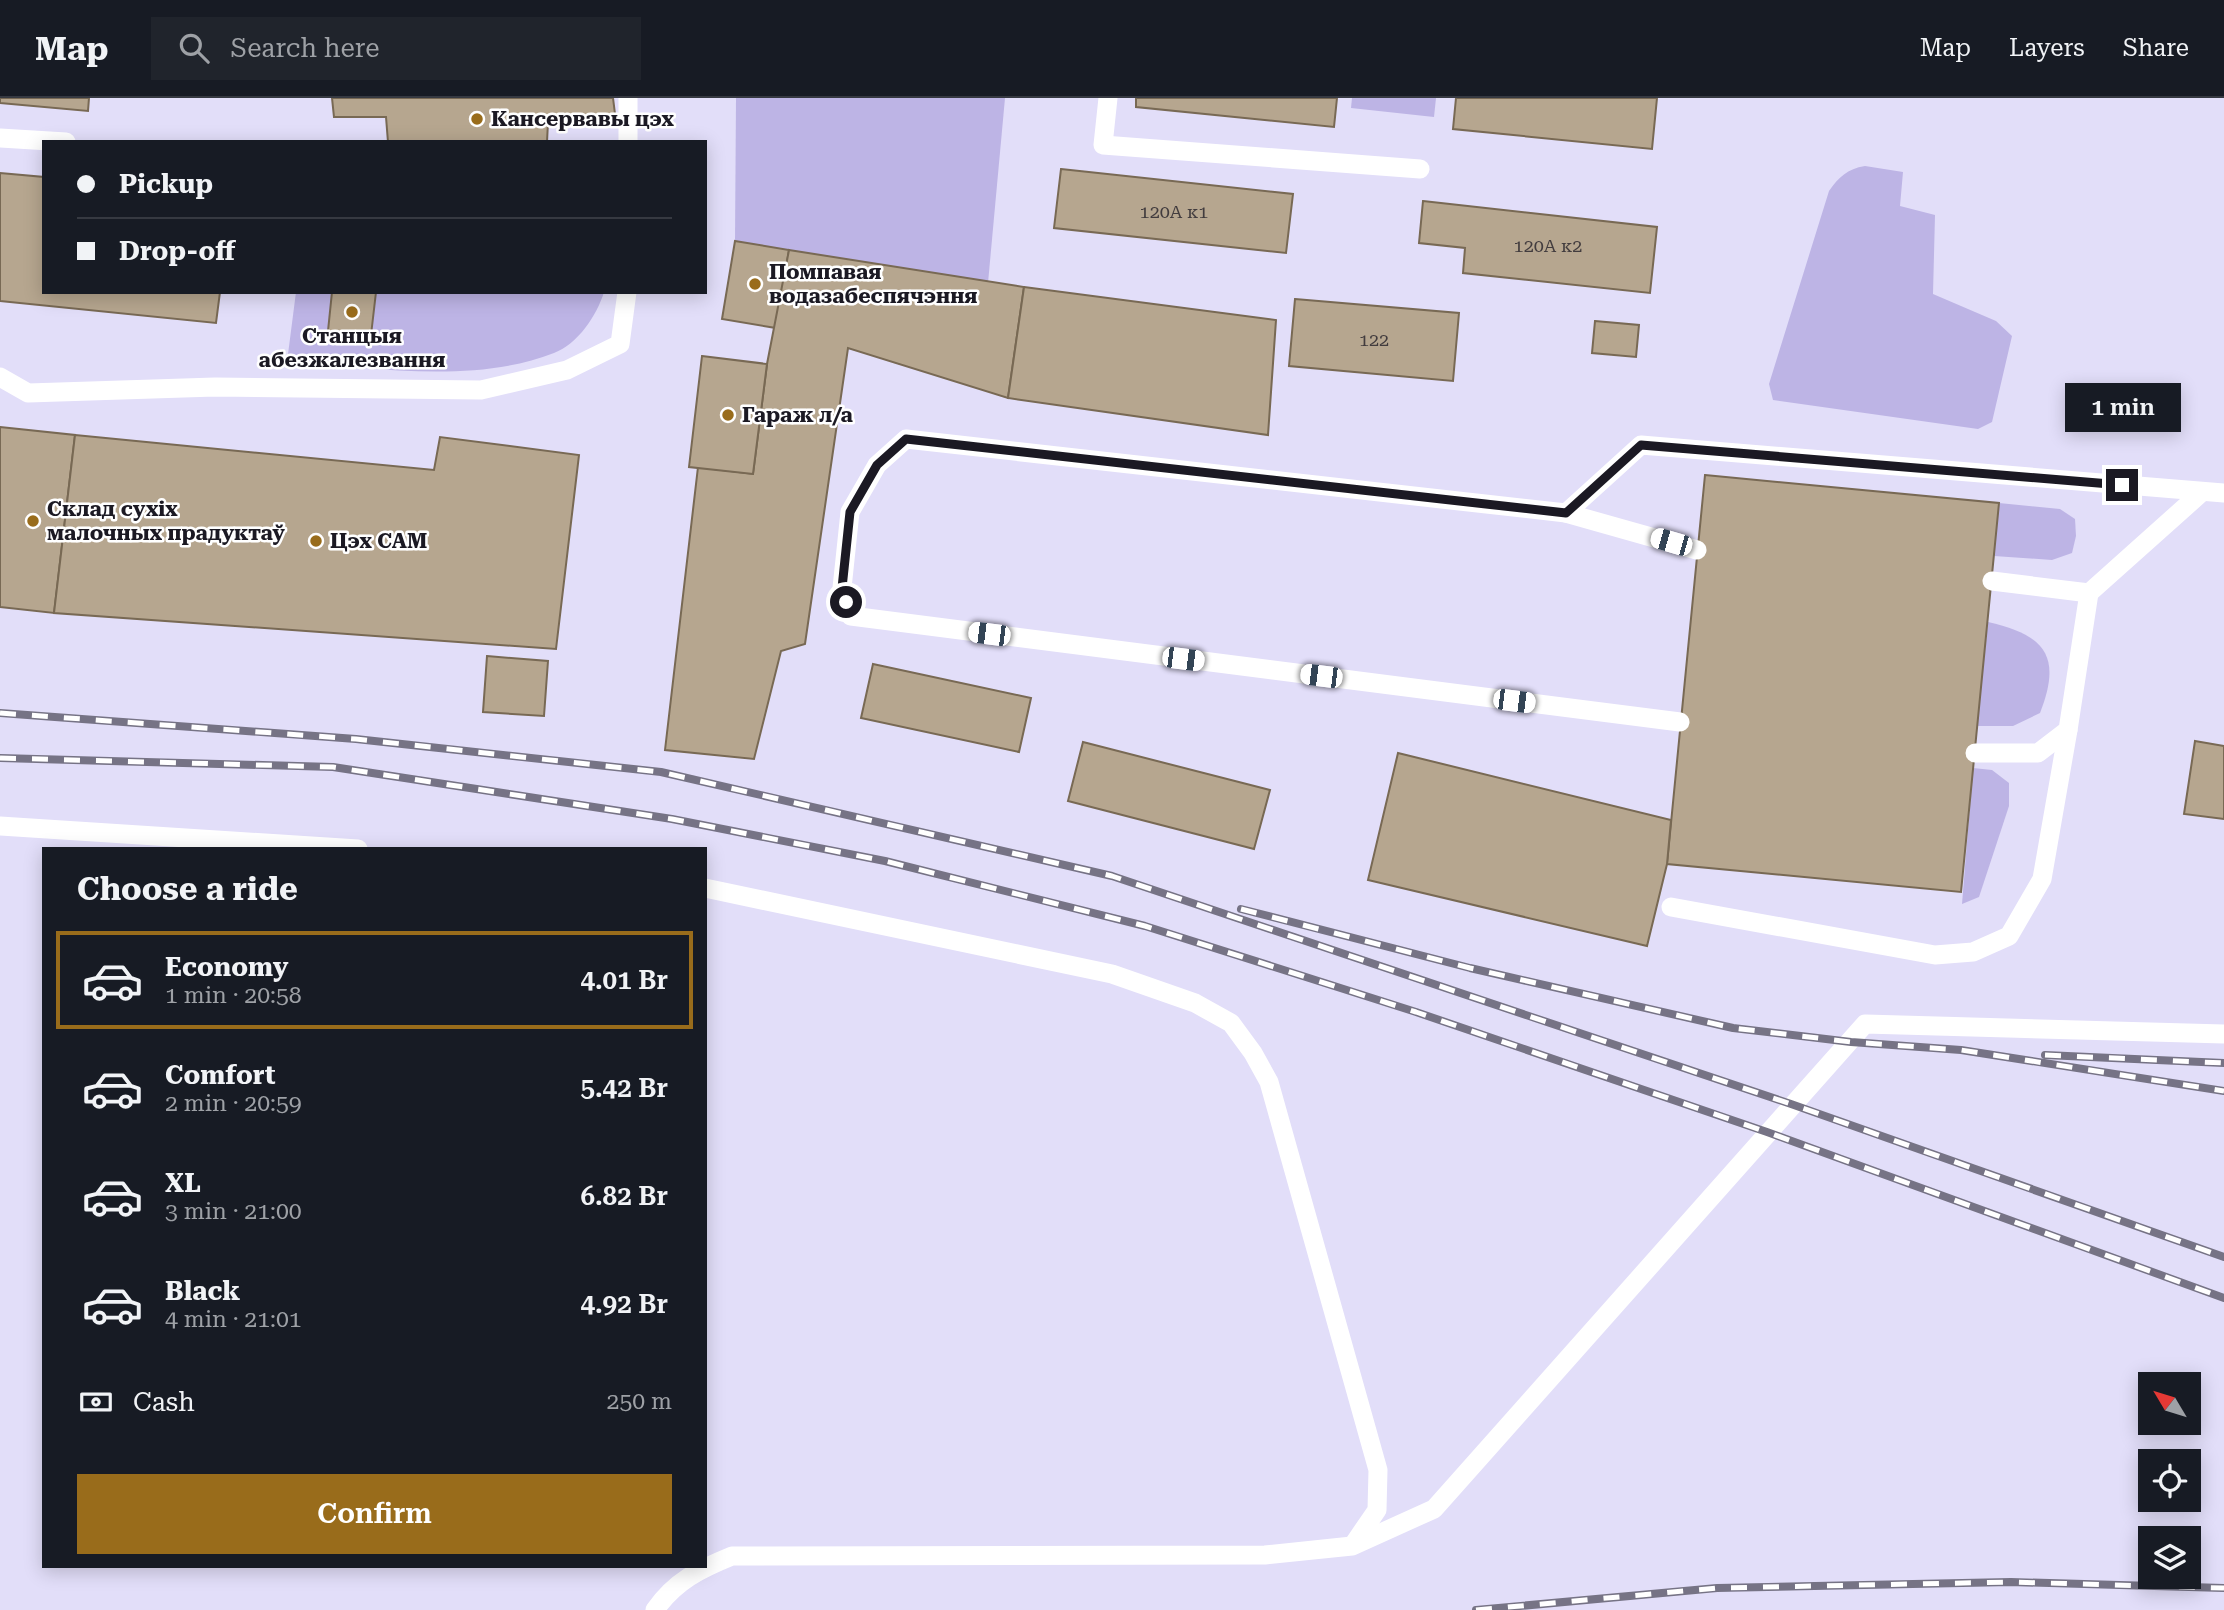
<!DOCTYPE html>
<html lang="en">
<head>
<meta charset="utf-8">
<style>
	body { margin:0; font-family:"Roboto Serif",serif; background:#20242c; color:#f1f3f6; height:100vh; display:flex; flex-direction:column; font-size:26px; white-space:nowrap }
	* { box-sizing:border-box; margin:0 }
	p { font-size:23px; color:#9ea1a6 }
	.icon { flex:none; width:38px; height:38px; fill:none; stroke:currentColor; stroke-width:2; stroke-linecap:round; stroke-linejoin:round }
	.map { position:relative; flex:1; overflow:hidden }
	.side { position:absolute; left:42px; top:749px; width:665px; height:721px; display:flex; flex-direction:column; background:#171b24; border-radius:0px; box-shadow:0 4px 18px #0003 }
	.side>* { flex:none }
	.guide { position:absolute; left:42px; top:42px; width:665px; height:154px; border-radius:0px; box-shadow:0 4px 18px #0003; display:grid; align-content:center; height:154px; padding:0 35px; background:#171b24 }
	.needle { width:46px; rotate:308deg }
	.controls { position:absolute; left:2138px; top:1274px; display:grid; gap:14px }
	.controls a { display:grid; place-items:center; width:63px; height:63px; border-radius:0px; background:#171b24; box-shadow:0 4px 18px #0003; font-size:35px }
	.end { position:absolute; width:32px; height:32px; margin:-16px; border:9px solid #1b1923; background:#fff; box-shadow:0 0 0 4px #fff }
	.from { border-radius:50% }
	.bubble { position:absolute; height:49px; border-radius:0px; background:#171b24; box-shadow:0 4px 18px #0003; font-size:23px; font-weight:600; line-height:49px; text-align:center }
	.car { position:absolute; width:21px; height:42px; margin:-21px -10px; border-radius:9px; box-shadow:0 0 5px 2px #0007; background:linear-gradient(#fff 24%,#345 0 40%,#fff 0 76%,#345 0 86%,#fff 0) }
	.guide b { display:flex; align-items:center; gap:24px; height:66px; font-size:26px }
	.guide b+b { border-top:2px solid #363941 }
	.guide i { width:18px; height:18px; background:#f1f3f6 }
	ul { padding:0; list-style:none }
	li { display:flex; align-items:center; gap:21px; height:98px; margin:0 14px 10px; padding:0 21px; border:4px solid transparent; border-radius:0px }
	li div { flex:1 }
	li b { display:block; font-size:26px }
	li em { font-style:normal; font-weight:600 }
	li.active { border-color:#996c1b }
	li>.icon { width:63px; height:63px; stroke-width:1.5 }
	h2 { padding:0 35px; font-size:32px; line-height:84px }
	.pay { display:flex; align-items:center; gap:18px; height:77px; padding:0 35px; font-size:26px }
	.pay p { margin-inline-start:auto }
	.cta { display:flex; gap:14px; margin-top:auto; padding:14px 35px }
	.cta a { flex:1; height:80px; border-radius:0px; background:#996c1b; color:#fff; font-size:28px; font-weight:600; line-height:80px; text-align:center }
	header { display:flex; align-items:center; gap:42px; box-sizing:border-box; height:98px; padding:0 35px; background:#171b24; border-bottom:2px solid #363941 }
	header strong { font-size:33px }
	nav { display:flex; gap:38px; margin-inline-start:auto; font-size:24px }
	.search { width:490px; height:63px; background:#20242c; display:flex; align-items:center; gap:18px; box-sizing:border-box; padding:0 24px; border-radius:0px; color:#9ea1a6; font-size:26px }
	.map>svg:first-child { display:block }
	.green { fill:#bdb4e5 }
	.building { fill:#b6a68f; stroke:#786954; stroke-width:2 }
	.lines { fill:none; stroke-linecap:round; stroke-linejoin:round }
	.service { stroke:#fff; stroke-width:19 }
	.rail-casing { stroke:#767385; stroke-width:8 }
	.rail { stroke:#fff; stroke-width:5; stroke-dasharray:16; stroke-linecap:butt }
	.route { stroke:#1b1923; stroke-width:9 }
	.poi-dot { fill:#996c1b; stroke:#fff; stroke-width:2.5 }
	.labels { text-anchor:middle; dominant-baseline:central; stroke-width:5; stroke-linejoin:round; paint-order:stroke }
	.number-label { font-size:18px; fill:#423c3e }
	.poi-label { font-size:21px; font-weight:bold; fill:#1b1923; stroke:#fff; text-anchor:start }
</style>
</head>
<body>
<header>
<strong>Map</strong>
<div class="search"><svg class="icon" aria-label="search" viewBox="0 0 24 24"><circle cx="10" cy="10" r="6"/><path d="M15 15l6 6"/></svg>Search here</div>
<nav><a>Map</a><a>Layers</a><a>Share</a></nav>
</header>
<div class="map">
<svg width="2224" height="1512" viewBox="0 0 2224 1512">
	<rect width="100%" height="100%" fill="#e2def9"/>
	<g class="green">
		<path d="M736 0H1005L988 185 735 143Z"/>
		<path d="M1352 0H1436L1434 19 1351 10Z"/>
		<path d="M1865 68 1903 74 1900 108 1935 117 1933 196 1996 223 2012 238 1992 324 1978 331 1773 302 1769 286 1829 93C1839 79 1847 71 1865 68Z"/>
		<path d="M296 194H604C597 217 578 246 554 255 472 287 372 269 287 264Z"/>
		<path d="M1999 405 2060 411 2075 421 2076 438 2072 455 2052 462 1994 458Z"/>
		<path d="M1988 524C2046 537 2062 559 2040 615L2013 628H1977Z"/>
		<path d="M1973 670 1992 672 2009 685V708L1979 799 1962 806Z"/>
	</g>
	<g class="building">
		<path d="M0 0H89L88 13 0 5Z"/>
		<path d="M332 0H613L615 16 548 24 547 44H388L386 19H334Z"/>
		<path d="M1136 0H1337L1334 29 1136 9Z"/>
		<path d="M1456 0H1657L1652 51 1453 31Z"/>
		<path d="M1061 71 1293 96 1286 155 1054 130Z"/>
		<path d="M0 75 44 79V194H220L216 225 0 203Z"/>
		<path d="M1423 103 1657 129 1650 195 1463 175 1465 150 1419 145Z"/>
		<path d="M735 143 789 152 776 230 722 221Z"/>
		<path d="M789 152 1024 189 1008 300 848 250 805 546 781 553 754 661 665 652 698 369 753 376 767 266Z"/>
		<path d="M1024 189 1276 222 1268 337 1008 300Z"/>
		<path d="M332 194H376L371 237 328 233Z"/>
		<path d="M1295 201 1459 215 1453 283 1289 268Z"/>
		<path d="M1595 223 1639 227 1636 259 1592 255Z"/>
		<path d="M702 258 767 266 753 376 689 369Z"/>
		<path d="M0 329 75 337 54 515 0 509Z"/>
		<path d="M75 337 434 372 440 339 579 357 556 551 54 515Z"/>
		<path d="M1705 377 1999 405 1961 794 1667 766Z"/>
		<path d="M487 558 548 563 544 618 483 614Z"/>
		<path d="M873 566 1031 600 1019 654 861 620Z"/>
		<path d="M2195 643 2224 648V721L2184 716Z"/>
		<path d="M1083 644 1270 692 1254 751 1068 703Z"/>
		<path d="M1398 655 1671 722 1667 766 1647 848 1368 782Z"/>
	</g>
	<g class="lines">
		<g class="service">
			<path d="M628 0V44"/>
			<path d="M1108 0 1103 47 1420 71"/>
			<path d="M0 40 66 44"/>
			<path d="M0 279 28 295 215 289 481 292 567 272 620 246 627 194"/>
			<path d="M1566 415 1697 452"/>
			<path d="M1992 483 2089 495"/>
			<path d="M1680 624 851 518 842 490 850 414 877 367 906 341 1566 415 1641 347 2224 395"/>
			<path d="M1975 655H2038L2068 632 2089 495 2202 394"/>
			<path d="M0 728 358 751"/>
			<path d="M705 790 1112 876 1195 905 1231 925 1253 955 1269 984 1378 1372 1377 1412 1353 1447"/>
			<path d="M1671 809 1935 857 1973 854 2009 838 2042 781 2068 632"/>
			<path d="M655 1512C675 1483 700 1471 732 1458L1265 1457 1352 1448 1434 1411 1865 926 2224 936"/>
		</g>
		<defs>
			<g id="rail">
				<path d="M0 615 356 641 661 674 1112 778 1791 1006 2224 1159"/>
				<path d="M0 660 333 669 672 721 885 763 1145 828 1416 914 1767 1034 2224 1200"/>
				<path d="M1241 811 1470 870 1733 930 1851 944 1961 952 2224 993"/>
				<path d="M2045 957 2224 965"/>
				<path d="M1476 1512 1717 1490 2011 1484 2224 1490"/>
			</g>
		</defs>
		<use href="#rail" class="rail-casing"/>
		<use href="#rail" class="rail"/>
	</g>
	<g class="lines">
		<path class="route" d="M846 504 842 490 850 414 877 367 906 341 1566 415 1641 347 2122 387"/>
	</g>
	<g class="poi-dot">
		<circle cx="477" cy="21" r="7"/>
		<circle cx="755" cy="186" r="7"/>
		<circle cx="352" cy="214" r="7"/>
		<circle cx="728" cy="317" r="7"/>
		<circle cx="33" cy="423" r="7"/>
		<circle cx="316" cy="443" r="7"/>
	</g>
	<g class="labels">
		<g class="number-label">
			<text x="1174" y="113">120А к1</text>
			<text x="1548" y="147">120А к2</text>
			<text x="1374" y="241">122</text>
		</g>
		<g class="poi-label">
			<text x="491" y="21">Кансервавы цэх</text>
			<text x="769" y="174">Помпавая<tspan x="769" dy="24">водазабеспячэння</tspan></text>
			<text x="352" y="238" text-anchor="middle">Станцыя<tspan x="352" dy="24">абезжалезвання</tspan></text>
			<text x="742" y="317">Гараж л/а</text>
			<text x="47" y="411">Склад сухіх<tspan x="47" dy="24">малочных прадуктаў</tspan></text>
			<text x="330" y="443">Цэх САМ</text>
		</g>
	</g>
</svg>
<div class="controls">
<a><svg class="needle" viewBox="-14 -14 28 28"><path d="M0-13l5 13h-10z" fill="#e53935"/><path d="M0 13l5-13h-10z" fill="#9ea1a6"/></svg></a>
<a><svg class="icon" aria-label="locate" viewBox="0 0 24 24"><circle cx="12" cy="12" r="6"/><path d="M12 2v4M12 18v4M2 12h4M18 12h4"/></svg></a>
<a><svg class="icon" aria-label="layers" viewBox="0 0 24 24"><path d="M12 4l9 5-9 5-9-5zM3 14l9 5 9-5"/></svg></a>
</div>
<i class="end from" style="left:846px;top:504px"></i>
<i class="end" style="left:2122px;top:387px"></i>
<div class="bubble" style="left:2065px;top:285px;width:116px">1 min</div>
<i class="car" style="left:1671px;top:444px;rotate:286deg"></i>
<i class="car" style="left:989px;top:536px;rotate:277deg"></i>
<i class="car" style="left:1183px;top:561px;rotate:97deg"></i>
<i class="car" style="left:1321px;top:578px;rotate:277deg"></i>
<i class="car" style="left:1514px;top:603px;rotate:97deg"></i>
<div class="guide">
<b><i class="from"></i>Pickup</b>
<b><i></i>Drop-off</b>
</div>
<section class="side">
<h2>Choose a ride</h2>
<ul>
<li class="active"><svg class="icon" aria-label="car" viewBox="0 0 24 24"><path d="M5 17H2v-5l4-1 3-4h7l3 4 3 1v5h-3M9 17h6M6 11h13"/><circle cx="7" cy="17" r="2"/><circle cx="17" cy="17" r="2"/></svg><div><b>Economy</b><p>1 min · 20:58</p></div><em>4.01 Br</em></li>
<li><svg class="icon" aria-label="car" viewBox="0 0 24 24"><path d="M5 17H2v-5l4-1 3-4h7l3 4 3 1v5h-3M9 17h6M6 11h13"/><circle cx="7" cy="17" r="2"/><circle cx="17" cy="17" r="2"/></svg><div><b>Comfort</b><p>2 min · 20:59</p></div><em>5.42 Br</em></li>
<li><svg class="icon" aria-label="car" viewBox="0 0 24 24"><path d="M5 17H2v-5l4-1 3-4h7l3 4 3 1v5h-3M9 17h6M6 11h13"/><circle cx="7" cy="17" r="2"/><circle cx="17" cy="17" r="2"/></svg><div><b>XL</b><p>3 min · 21:00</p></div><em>6.82 Br</em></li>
<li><svg class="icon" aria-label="car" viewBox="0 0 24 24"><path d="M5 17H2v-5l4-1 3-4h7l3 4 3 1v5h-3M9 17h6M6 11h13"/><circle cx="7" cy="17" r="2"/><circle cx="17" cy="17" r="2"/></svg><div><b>Black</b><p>4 min · 21:01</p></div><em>4.92 Br</em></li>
</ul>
<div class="pay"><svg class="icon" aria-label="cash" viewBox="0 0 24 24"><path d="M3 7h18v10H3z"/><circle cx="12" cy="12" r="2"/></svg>Cash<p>250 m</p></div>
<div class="cta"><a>Confirm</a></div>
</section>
</div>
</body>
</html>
